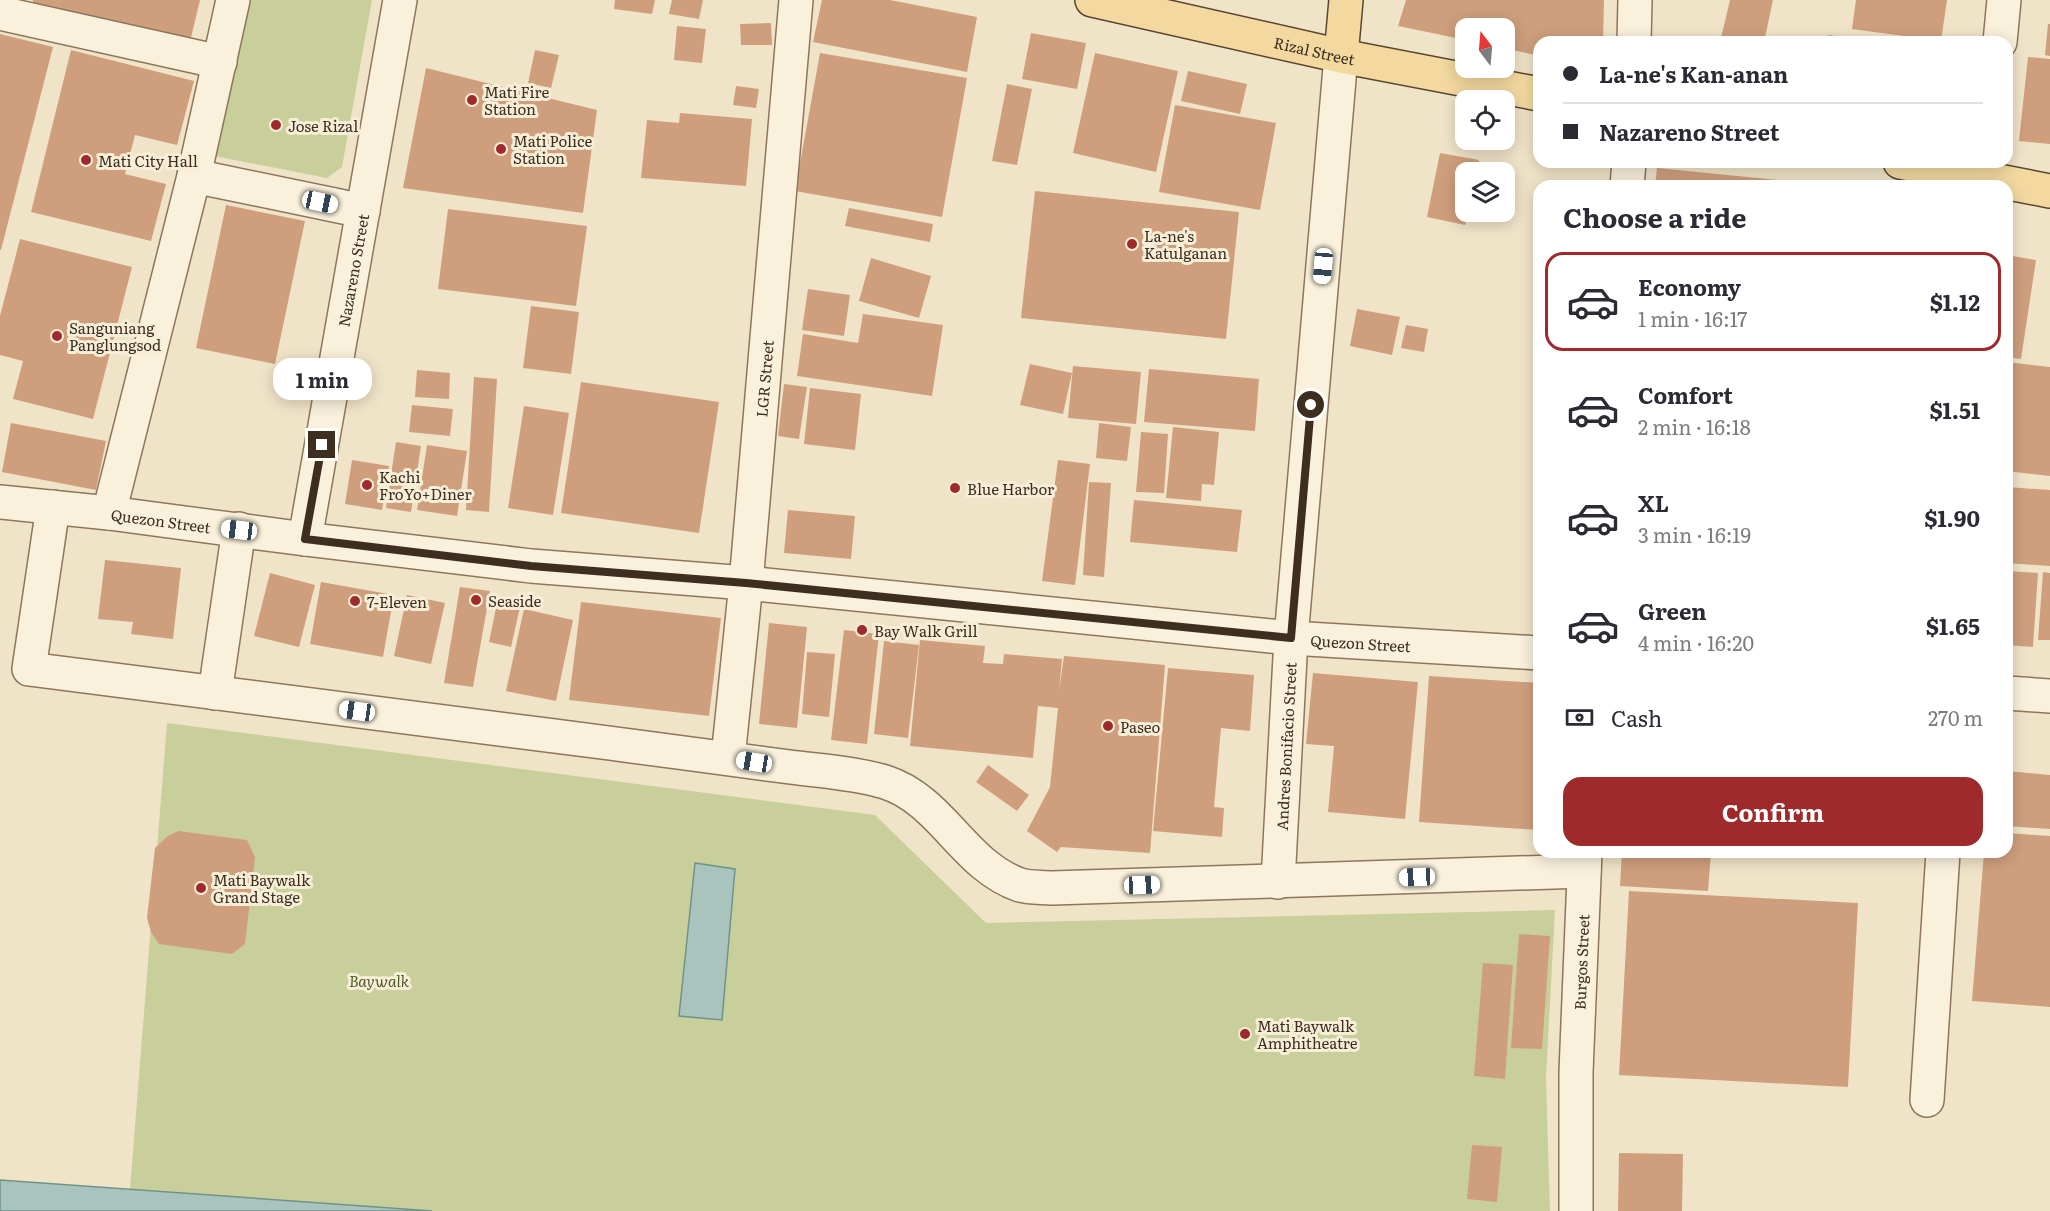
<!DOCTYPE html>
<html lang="en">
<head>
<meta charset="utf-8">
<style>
	body { margin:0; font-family:Literata,serif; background:#f7f7f7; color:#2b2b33; height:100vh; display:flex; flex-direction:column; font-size:22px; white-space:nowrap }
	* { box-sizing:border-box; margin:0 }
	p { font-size:20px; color:#7c7c81 }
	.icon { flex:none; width:33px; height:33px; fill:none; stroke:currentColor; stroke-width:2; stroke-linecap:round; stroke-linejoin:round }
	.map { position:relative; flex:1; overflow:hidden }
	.panel { position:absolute; left:1533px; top:180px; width:480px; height:678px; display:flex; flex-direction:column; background:#fff; border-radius:18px; box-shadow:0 3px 15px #0003 }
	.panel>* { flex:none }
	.top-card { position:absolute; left:1533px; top:36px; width:480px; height:132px; border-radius:18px; box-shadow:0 3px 15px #0003; display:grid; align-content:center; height:132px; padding:0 30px; background:#fff }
	.needle { width:39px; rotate:344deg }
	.controls { position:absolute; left:1455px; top:18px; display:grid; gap:12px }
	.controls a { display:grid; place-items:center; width:60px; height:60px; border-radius:12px; background:#fff; box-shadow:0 3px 15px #0003; font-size:30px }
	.end { position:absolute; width:27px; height:27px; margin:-14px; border:8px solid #3d2e20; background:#fff; box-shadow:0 0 0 3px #fff }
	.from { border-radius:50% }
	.bubble { position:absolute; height:42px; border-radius:18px; background:#fff; box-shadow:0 3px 15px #0003; font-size:20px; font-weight:700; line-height:42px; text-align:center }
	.car { position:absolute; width:18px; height:36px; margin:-18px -9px; border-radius:8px; box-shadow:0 0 4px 2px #0007; background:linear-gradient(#fff 24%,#345 0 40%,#fff 0 76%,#345 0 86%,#fff 0) }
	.top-card b { display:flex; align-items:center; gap:21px; height:57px; font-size:22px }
	.top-card b+b { border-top:2px solid #e1e1e2 }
	.top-card i { width:15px; height:15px; background:#2b2b33 }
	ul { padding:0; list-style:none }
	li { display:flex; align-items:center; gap:18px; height:99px; margin:0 12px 9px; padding:0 18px; border:3px solid transparent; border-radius:18px }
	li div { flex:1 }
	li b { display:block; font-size:22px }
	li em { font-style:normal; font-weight:700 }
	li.active { border-color:#9e2a2b }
	li>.icon { width:54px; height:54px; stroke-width:1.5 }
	h2 { padding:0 30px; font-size:27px; line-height:72px }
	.pay { display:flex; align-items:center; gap:15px; height:66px; padding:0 30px; font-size:22px }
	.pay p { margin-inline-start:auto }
	.cta { display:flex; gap:12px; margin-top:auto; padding:12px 30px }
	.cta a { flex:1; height:69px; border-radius:18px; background:#9e2a2b; color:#fff; font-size:24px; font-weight:700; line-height:69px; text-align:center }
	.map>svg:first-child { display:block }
	.green { fill:#c9cf9b }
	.water { fill:#a9c4bc; stroke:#6f938a; stroke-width:1.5 }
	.building { fill:#cf9f7d }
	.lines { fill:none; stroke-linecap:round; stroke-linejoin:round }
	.minor-casing { stroke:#8d765c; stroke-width:36 }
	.major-casing { stroke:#5b4430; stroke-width:36 }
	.minor { stroke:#faf1dc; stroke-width:33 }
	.major { stroke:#f3d9a0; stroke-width:33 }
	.route { stroke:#3d2e20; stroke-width:8 }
	.poi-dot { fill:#9e2a2b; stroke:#f7eed8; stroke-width:2 }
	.labels { text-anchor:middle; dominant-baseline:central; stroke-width:6; stroke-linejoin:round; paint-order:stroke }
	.street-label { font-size:15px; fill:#3d2e20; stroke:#f7eed8 }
	.poi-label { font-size:15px; fill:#3d2e20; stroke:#f7eed8; text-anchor:start }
	.park-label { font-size:15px; font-style:italic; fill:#4d5a26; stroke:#f7eed8 }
</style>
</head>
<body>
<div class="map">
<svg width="2050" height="1211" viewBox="0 0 2050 1211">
	<rect width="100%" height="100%" fill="#f0e4c8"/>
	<g class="green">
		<path d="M247 0H372L342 167 327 178 214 156Z"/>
		<path d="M167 723 875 815 986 923 1555 910 1546 1077 1550 1211H429L130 1189Z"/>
	</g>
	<g class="water">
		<path d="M695 863 735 869 722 1020 679 1016Z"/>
		<path d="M0 1180 432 1211H0Z"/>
	</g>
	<g class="building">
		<path d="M33 0H200L190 42 32 5Z"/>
		<path d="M615 0H655L652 14 614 9Z"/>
		<path d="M672 0H703L699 19 669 14Z"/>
		<path d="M822 0H890L977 17 967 72 813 42Z"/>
		<path d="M1406 0H1604L1603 42H1539V56L1504 48V28H1466V40L1398 26Z"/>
		<path d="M1730 0H1773L1764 42H1720Z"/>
		<path d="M1856 0H1947L1941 41 1852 29Z"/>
		<path d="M771 23 772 45H741L740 24Z"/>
		<path d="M2048 24H2050V56L2045 55Z"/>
		<path d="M677 26 706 29 702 63 674 60Z"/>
		<path d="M1031 33 1086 43 1077 89 1022 79Z"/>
		<path d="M0 34 53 47 1 250H0Z"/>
		<path d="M1829 35 1871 41V42H1827Z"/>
		<path d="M71 50 194 81 177 145 135 135 125 174 166 184 151 241 31 212Z"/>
		<path d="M535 50 559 55 551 88 528 83Z"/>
		<path d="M820 53 967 78 942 217 795 191Z"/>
		<path d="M1095 53 1178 71 1156 172 1073 153Z"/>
		<path d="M2028 57 2050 59V144L2019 141Z"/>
		<path d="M426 68 597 110 583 213 403 188Z"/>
		<path d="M1188 71 1247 84 1240 114 1181 101Z"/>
		<path d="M1007 84 1032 89 1017 165 992 161Z"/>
		<path d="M736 86 759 89 756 108 733 105Z"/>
		<path d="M1175 105 1276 123 1260 210 1159 192Z"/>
		<path d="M680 113 752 119 746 186 641 178 647 120 679 123Z"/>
		<path d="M1440 153 1479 160 1476 172H1466V212H1468L1465 225 1427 217Z"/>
		<path d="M1657 168 1817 184V186H1655Z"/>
		<path d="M1035 191 1239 212 1226 339 1021 318Z"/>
		<path d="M226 205 305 221 275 364 196 348Z"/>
		<path d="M849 208 933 224 930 242 845 226Z"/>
		<path d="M448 209 587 226 576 306 438 289Z"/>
		<path d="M20 239 132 267 93 419 13 399 23 361 0 355V316Z"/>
		<path d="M2007 255 2036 260 2021 359 2007 357Z"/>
		<path d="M871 258 931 276 919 318 859 301Z"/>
		<path d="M808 289 850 295 844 336 802 330Z"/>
		<path d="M531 306 579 312 571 374 523 368Z"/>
		<path d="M1357 309 1400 317 1392 355 1350 346Z"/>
		<path d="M863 314 943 325 932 396 797 376 803 334 858 343Z"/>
		<path d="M1406 325 1428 329 1424 352 1401 348Z"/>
		<path d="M2007 362 2050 367V476L2007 471Z"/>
		<path d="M1030 364 1072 373 1063 414 1020 405Z"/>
		<path d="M1073 366 1141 372 1136 424 1068 418Z"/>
		<path d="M1149 369 1259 379 1255 431 1144 422Z"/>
		<path d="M417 370 450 373 449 399 415 397Z"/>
		<path d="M474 377 497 379 489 512 466 510Z"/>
		<path d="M581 382 719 402 699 533 561 513Z"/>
		<path d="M784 384 807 387 799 439 778 436Z"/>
		<path d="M810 388 861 394 855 450 804 444Z"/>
		<path d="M412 405 453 409 450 436 409 432Z"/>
		<path d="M524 406 569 413 553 515 508 508Z"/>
		<path d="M11 423 106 441 96 490 2 472Z"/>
		<path d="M1099 423 1131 427 1127 461 1096 458Z"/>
		<path d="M1173 427 1219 432 1214 485 1202 484 1201 501 1166 498Z"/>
		<path d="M1141 432 1168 434 1164 493 1136 492Z"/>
		<path d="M396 442 421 446 411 512 386 508Z"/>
		<path d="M427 445 467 451 457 516 417 510Z"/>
		<path d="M352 460 389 466 382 510 345 504Z"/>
		<path d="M1058 460 1090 464 1075 585 1042 581Z"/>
		<path d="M1089 482 1111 483 1104 577 1083 575Z"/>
		<path d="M2007 487 2050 490V566L2007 563Z"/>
		<path d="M1134 500 1242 510 1237 552 1130 542Z"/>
		<path d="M788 510 855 516 851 559 784 553Z"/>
		<path d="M105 560 181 568 173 639 131 634 133 622 98 619Z"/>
		<path d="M2007 571 2038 573 2033 647 2007 645Z"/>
		<path d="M2043 572 2050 573V640H2038Z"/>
		<path d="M270 573 315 585 299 647 254 636Z"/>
		<path d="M321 582 394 595 383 657 310 644Z"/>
		<path d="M460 587 490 591 473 687 444 683Z"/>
		<path d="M407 595 445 603 431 664 394 656Z"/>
		<path d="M498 598 521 603 511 647 489 642Z"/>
		<path d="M581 602 721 618 709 716 569 700Z"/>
		<path d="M524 609 573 620 556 701 506 691Z"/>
		<path d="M769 623 807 627 797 728 759 724Z"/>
		<path d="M844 630 879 634 867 744 831 740Z"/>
		<path d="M920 640 985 646 983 663 1003 664 1004 654 1062 659 1059 691 1064 656 1165 665 1150 853 1061 847 1057 852 1027 831 1050 787 1058 708 1038 706 1033 758 910 746Z"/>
		<path d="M884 641 919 645 908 738 874 734Z"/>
		<path d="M807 652 835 654 829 717 802 714Z"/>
		<path d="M1168 668 1254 675 1250 731 1221 728 1214 807 1224 808 1222 837 1153 831Z"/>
		<path d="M1313 673 1418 682 1405 819 1328 812 1334 746 1306 744Z"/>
		<path d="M1429 676 1539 683V830L1419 822Z"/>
		<path d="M988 765 1029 795 1017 811 976 782Z"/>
		<path d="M2007 771 2050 775V829L2007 826Z"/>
		<path d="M178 831 247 840 255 857 245 944 232 954 159 944 151 932 147 918 155 848 168 836Z"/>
		<path d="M2007 833 2050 836V1007L1972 1001 1984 852H2007Z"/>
		<path d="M1622 852H1711L1708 891 1620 886Z"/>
		<path d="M1629 891 1858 903 1848 1087 1619 1075Z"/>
		<path d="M1519 934 1550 936 1542 1049 1511 1048Z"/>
		<path d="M1483 963 1513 965 1505 1079 1474 1076Z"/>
		<path d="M1472 1145 1502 1147 1497 1202 1467 1199Z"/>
		<path d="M1619 1153 1683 1154 1682 1211H1618Z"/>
	</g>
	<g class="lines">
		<defs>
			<g id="minor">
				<path d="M0 13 220 62"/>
				<path d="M1634 42 1635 0"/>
				<path d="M2000 42 2004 0"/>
				<path d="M194 176 363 211"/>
				<path d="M1627 186 1629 162"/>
				<path id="s1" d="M0 502 109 513 305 539 531 566 746 583 1291 638 1539 653"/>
				<path d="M53 507 29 669C223 694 416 718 609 743 669 751 730 759 790 767 821 771 855 773 885 782 942 800 964 866 1020 885 1029 888 1041 887 1052 888L1584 871"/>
				<path d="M109 513 194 176 233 0"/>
				<path id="s2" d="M305 539 400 0"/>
				<path d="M215 693 239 529"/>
				<path d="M2007 693 2050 696"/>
				<path id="s3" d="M728 758 746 583 796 0"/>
				<path id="s4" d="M1278 882 1291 638 1341 56"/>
				<path d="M1927 1100 1943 852"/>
				<path id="s5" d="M1576 1211V1072L1585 852"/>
			</g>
			<g id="major">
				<path id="s6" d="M1092 0 1341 56 1539 94"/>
				<path d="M1341 56 1346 0"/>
				<path d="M1900 162 2050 191"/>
			</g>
		</defs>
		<use href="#minor" class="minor-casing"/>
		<use href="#major" class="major-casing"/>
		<use href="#minor" class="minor"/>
		<use href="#major" class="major"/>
	</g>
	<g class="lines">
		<path class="route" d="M322 445 305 539 531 566 746 583 1291 638 1311 405"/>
	</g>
	<g class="poi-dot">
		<circle cx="472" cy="100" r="6"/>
		<circle cx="276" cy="125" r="6"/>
		<circle cx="501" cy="149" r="6"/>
		<circle cx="86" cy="160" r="6"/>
		<circle cx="1132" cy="244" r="6"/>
		<circle cx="57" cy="336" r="6"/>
		<circle cx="367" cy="485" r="6"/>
		<circle cx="955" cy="488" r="6"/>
		<circle cx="476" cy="600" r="6"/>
		<circle cx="355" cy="601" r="6"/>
		<circle cx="862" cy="630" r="6"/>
		<circle cx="1108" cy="726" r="6"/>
		<circle cx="201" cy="888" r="6"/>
		<circle cx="1245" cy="1034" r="6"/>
	</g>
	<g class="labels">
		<g class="street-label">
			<text stroke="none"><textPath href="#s6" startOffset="228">Rizal Street</textPath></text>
			<text stroke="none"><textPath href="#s2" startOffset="273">Nazareno Street</textPath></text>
			<text stroke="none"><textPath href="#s3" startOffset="381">LGR Street</textPath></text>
			<text stroke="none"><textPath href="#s1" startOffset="162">Quezon Street</textPath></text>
			<text stroke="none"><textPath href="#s1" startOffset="1368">Quezon Street</textPath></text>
			<text stroke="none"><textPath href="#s4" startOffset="136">Andres Bonifacio Street</textPath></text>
			<text stroke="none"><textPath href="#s5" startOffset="249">Burgos Street</textPath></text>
		</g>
		<g class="poi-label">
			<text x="484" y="91">Mati Fire<tspan x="484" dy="17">Station</tspan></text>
			<text x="288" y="125">Jose Rizal</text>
			<text x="513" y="140">Mati Police<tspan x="513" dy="17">Station</tspan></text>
			<text x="98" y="160">Mati City Hall</text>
			<text x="1144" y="235">La-ne's<tspan x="1144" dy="17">Katulganan</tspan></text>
			<text x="69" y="327">Sanguniang<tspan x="69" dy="17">Panglungsod</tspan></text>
			<text x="379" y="476">Kachi<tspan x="379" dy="17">FroYo+Diner</tspan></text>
			<text x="967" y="488">Blue Harbor</text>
			<text x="488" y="600">Seaside</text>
			<text x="367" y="601">7-Eleven</text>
			<text x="874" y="630">Bay Walk Grill</text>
			<text x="1120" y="726">Paseo</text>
			<text x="213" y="879">Mati Baywalk<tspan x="213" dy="17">Grand Stage</tspan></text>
			<text x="1257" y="1025">Mati Baywalk<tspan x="1257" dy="17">Amphitheatre</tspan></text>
		</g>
		<g class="park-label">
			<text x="379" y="980">Baywalk</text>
		</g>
	</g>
</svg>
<div class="controls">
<a><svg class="needle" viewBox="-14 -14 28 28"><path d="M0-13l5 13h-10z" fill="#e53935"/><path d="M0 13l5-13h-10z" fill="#7c7c81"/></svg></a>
<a><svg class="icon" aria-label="locate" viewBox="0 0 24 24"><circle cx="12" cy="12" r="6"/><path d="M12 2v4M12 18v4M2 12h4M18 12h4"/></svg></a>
<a><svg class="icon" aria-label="layers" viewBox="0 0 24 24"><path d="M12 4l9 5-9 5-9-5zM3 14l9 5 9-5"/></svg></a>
</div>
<i class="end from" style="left:1311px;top:405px"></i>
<i class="end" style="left:322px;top:445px"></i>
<div class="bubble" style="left:273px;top:358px;width:99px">1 min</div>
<i class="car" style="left:320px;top:202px;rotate:102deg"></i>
<i class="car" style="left:1323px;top:266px;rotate:185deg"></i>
<i class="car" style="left:239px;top:530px;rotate:277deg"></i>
<i class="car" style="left:357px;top:711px;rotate:278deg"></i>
<i class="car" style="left:754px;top:762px;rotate:279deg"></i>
<i class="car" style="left:1417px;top:877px;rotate:268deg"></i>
<i class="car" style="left:1142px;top:885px;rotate:88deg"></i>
<div class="top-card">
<b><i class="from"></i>La-ne's Kan-anan</b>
<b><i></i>Nazareno Street</b>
</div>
<section class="panel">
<h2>Choose a ride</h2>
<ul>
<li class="active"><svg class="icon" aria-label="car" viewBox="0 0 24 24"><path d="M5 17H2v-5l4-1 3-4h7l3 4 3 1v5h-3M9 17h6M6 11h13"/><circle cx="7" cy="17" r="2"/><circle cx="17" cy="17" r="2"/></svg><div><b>Economy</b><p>1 min · 16:17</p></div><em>$1.12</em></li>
<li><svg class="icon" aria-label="car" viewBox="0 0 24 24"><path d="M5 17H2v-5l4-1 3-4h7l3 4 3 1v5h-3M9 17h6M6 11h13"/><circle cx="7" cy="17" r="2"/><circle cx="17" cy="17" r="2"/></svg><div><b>Comfort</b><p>2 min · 16:18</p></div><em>$1.51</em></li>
<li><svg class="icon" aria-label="car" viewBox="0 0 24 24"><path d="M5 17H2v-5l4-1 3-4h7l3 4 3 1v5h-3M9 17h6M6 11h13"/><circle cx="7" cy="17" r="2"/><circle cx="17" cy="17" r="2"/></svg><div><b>XL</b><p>3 min · 16:19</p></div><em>$1.90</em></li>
<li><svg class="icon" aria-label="car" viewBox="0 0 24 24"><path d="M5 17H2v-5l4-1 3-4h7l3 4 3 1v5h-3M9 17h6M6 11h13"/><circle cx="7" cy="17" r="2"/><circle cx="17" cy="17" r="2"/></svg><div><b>Green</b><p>4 min · 16:20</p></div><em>$1.65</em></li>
</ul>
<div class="pay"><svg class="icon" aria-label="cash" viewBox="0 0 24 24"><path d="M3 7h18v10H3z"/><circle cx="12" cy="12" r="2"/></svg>Cash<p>270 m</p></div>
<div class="cta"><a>Confirm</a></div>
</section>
</div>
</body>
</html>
